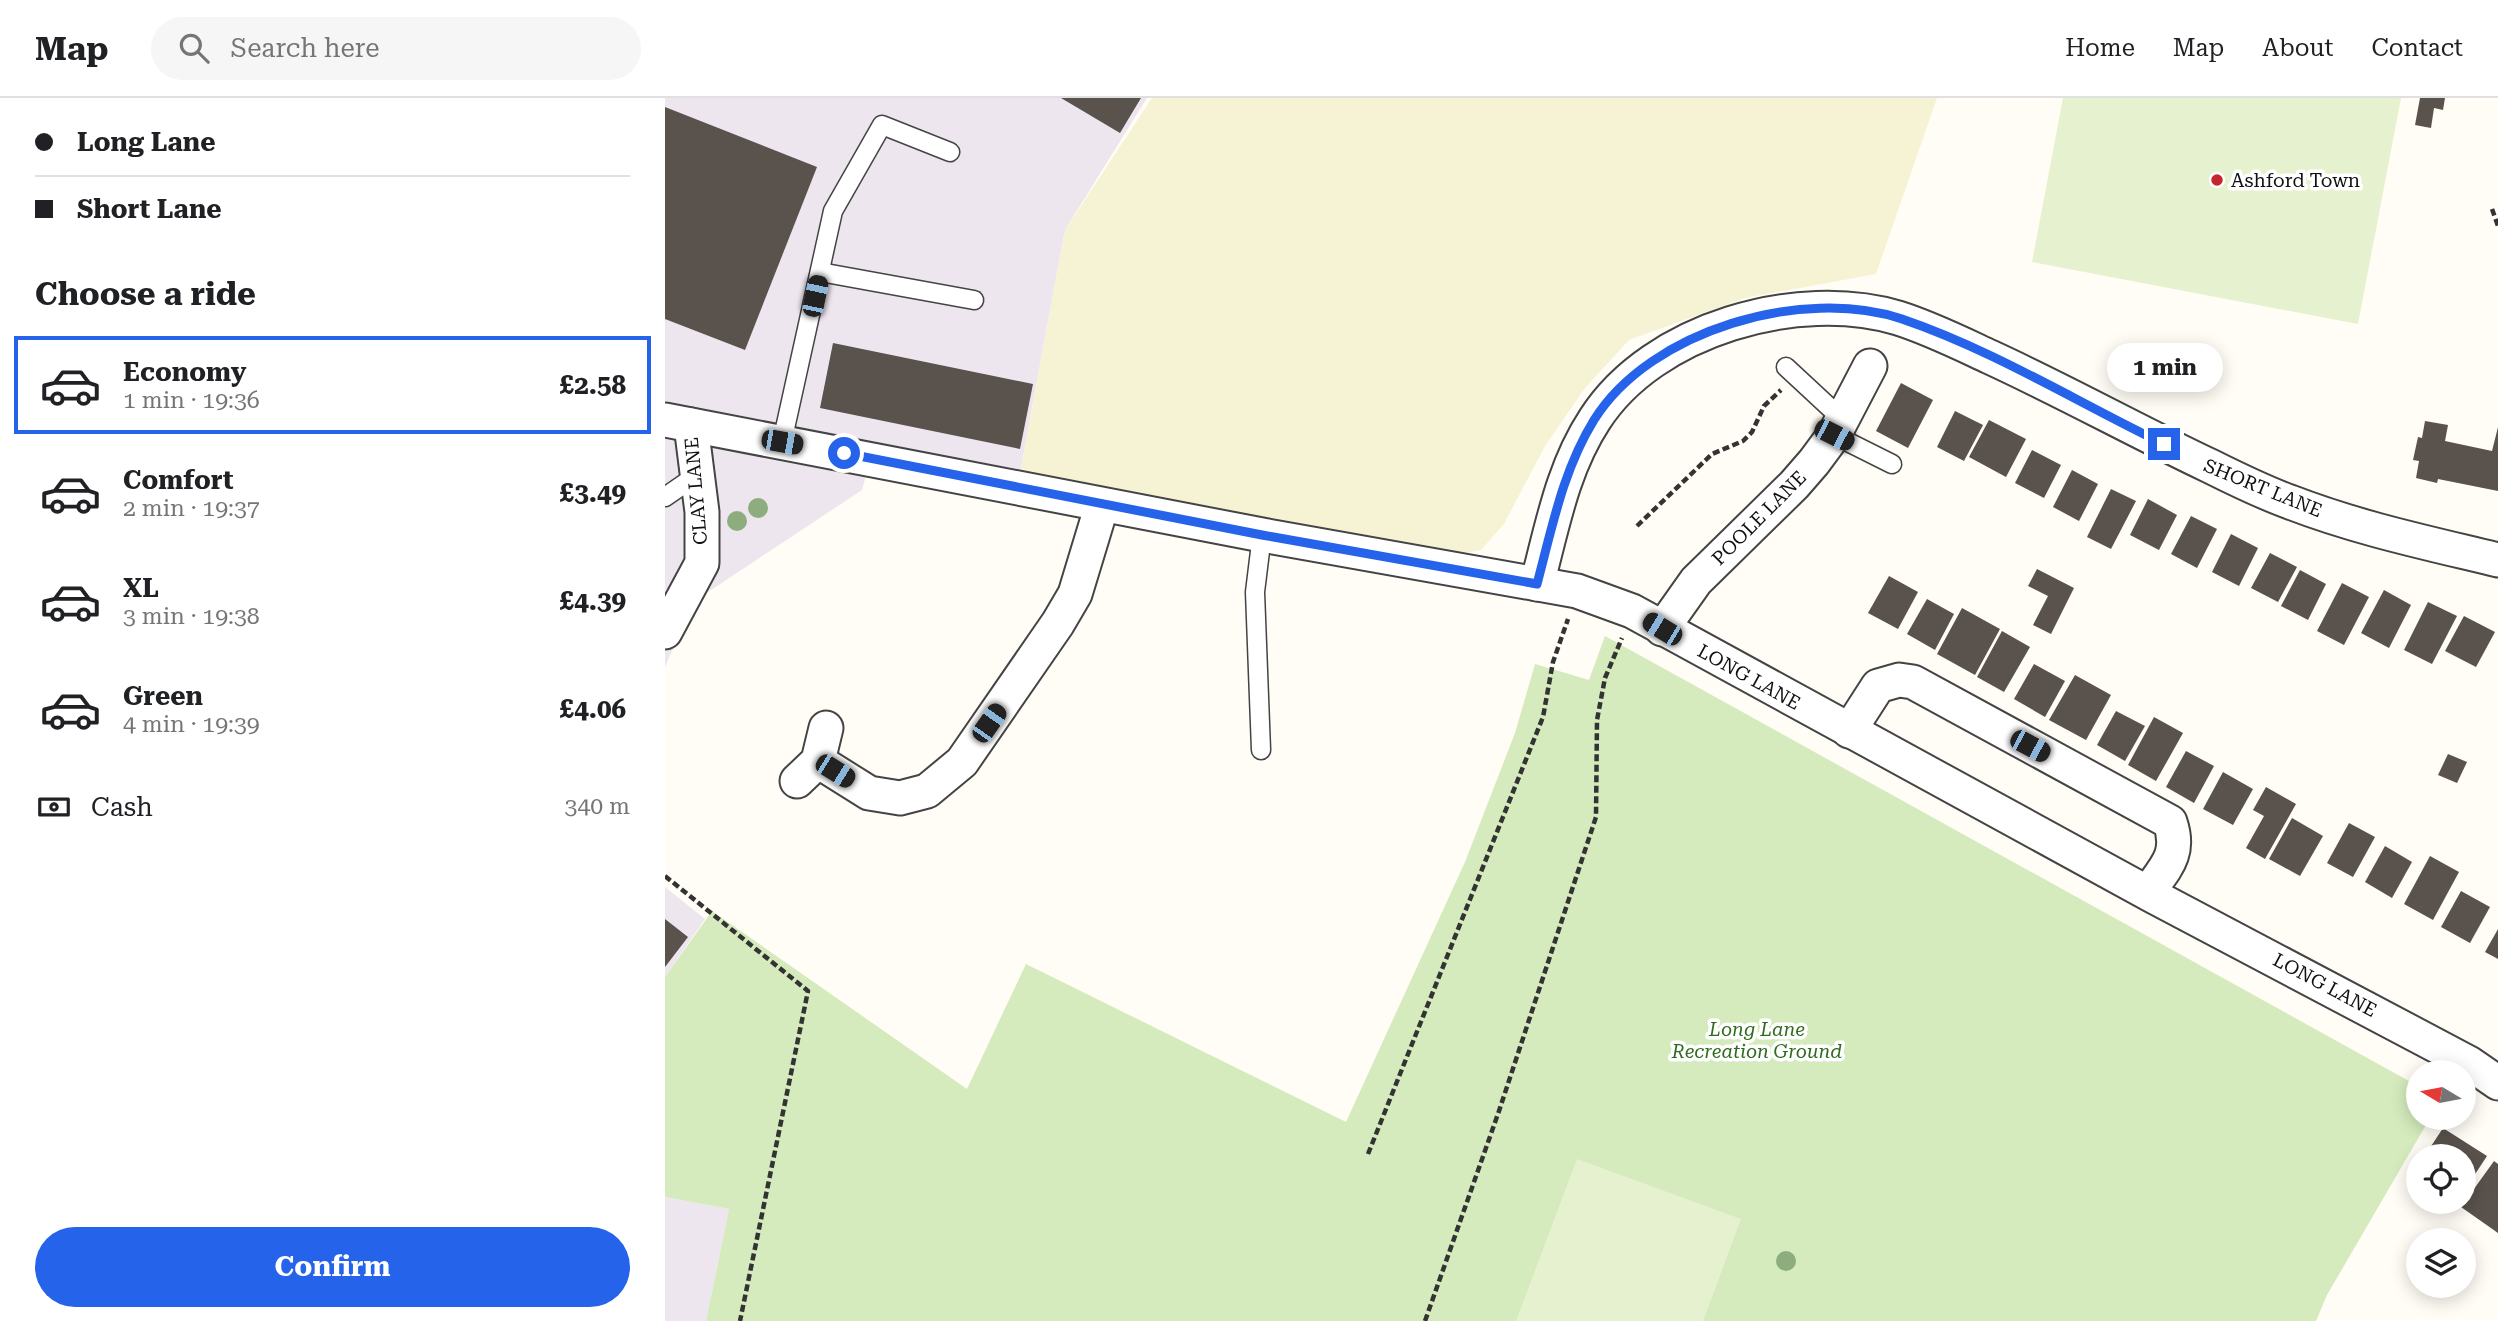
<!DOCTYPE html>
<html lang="en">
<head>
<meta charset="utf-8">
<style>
	body { margin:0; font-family:"Roboto Serif",serif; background:#f6f6f6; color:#202124; height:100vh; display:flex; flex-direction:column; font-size:26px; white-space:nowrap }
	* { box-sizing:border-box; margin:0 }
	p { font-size:23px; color:#757577 }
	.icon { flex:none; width:38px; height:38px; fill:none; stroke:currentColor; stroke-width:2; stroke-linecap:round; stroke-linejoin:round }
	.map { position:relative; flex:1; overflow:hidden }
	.sheet { display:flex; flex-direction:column; background:#fff; width:665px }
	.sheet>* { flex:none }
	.hud { display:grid; align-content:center; height:154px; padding:0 35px; background:#fff }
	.needle { width:46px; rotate:280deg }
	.fabs { position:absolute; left:1741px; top:962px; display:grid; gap:14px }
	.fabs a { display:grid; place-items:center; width:70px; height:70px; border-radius:50%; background:#fff; box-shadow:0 4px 18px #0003; font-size:35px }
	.end { position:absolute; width:32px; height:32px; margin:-16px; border:9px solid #2563eb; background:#fff; box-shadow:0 0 0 4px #fff }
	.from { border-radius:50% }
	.bubble { position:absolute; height:49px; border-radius:24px; background:#fff; box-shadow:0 4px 18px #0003; font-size:23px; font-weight:700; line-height:49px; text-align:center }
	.car { position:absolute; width:21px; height:42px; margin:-21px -10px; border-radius:9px; box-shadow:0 0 5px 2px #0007; background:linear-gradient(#222 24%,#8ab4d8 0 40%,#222 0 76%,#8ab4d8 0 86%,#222 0) }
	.hud b { display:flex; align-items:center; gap:24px; height:66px; font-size:26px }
	.hud b+b { border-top:2px solid #e0e0e0 }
	.hud i { width:18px; height:18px; background:#202124 }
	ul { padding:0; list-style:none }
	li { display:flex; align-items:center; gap:21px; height:98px; margin:0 14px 10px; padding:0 21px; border:4px solid transparent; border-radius:0px }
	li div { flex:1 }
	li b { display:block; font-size:26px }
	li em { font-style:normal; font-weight:700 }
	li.active { border-color:#2563eb }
	li>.icon { width:63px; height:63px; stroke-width:1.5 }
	h2 { padding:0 35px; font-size:32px; line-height:84px }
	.pay { display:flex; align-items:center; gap:18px; height:77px; padding:0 35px; font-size:26px }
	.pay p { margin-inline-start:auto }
	.button { display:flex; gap:14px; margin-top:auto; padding:14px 35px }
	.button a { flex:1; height:80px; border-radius:42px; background:#2563eb; color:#fff; font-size:28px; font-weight:700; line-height:80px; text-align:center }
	header { display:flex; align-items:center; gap:42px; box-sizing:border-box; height:98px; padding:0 35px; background:#fff; border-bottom:2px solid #e0e0e0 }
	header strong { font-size:33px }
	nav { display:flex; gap:38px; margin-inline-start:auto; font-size:24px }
	.search { width:490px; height:63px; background:#f6f6f6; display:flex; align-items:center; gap:18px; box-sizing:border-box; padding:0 24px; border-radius:38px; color:#757577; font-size:26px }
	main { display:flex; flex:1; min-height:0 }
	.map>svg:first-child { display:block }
	.industrial { fill:#eee6ef }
	.farmland { fill:#f6f3d4 }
	.green { fill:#d5ebbd }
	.pitch { fill:#e6f2cf }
	.building { fill:#5a524d }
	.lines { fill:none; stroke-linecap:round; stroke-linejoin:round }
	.service-casing { stroke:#444; stroke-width:21 }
	.minor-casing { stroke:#444; stroke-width:37 }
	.path { stroke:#333; stroke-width:4.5; stroke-dasharray:7 3.5; stroke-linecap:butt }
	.service { stroke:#fff; stroke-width:18 }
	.minor { stroke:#fff; stroke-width:33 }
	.tree { fill:#8dad7f }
	.route { stroke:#2563eb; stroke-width:9 }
	.poi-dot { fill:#c4262e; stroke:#fff; stroke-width:2.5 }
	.labels { text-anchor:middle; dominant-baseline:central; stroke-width:7; stroke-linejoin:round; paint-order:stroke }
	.poi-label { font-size:19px; fill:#111; stroke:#fff; text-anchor:start }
	.street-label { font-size:19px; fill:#111; stroke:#fff }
	.park-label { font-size:19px; font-style:italic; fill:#2f6b1f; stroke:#fff }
</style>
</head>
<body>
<header>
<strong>Map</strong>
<div class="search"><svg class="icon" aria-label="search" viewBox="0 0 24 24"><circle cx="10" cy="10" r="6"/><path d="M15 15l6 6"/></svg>Search here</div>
<nav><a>Home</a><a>Map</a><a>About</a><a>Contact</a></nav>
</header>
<main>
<section class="sheet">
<div class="hud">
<b><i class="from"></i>Long Lane</b>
<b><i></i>Short Lane</b>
</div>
<h2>Choose a ride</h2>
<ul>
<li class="active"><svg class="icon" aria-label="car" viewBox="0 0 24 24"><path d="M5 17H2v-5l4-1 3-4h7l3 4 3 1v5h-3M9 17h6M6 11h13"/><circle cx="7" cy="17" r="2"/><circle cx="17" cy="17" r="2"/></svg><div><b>Economy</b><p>1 min · 19:36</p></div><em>£2.58</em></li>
<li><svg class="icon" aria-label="car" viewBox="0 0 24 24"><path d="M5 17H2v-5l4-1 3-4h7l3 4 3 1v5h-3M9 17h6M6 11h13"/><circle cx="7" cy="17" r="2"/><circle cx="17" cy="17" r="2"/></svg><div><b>Comfort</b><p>2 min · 19:37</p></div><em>£3.49</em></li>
<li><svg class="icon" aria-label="car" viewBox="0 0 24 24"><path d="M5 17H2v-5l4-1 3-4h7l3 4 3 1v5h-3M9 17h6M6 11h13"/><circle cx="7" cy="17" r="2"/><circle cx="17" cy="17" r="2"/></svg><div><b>XL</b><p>3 min · 19:38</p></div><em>£4.39</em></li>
<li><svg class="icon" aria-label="car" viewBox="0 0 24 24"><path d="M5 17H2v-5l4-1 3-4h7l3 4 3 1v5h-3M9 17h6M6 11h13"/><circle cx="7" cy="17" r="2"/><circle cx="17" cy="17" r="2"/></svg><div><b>Green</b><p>4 min · 19:39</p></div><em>£4.06</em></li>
</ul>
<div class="pay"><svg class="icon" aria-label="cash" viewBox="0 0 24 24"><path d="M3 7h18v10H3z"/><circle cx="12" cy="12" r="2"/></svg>Cash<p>340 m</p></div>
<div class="button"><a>Confirm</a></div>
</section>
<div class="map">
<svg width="1833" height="1223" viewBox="0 0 1833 1223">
	<rect width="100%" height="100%" fill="#fffdf5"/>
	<g class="industrial">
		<path d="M0 0H482L400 132 355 375 210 344 197 392 34 500 21 520 0 569Z"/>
		<path d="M0 789 40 821 0 879Z"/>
		<path d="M0 1099 64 1111 41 1223H0Z"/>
	</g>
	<path class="farmland" d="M487 0H1272L1211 176 1080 200 964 242 920 290 880 348 839 426 816 452 780 458 355 375 400 132Z"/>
	<path class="green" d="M940 538 1753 988 1754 1020H1765L1662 1197 1651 1223H41L64 1111 0 1099V879L47 813 302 991 361 866 681 1024 800 764 850 635 870 566 924 582Z"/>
	<g class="pitch">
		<path d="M1398 0H1736L1693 226 1367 164Z"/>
		<path d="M912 1061 1076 1121 1038 1223H851Z"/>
	</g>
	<g class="building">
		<path d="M396 0H476L455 35Z"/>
		<path d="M1755 0H1780L1778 12 1769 10 1766 30 1750 27Z"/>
		<path d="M0 9 152 69 80 252 0 221Z"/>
		<path d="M168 245 368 286 355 351 155 310Z"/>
		<path d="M1236 285 1268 302 1243 350 1211 333Z"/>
		<path d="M1290 313 1318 327 1299 363 1272 349Z"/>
		<path d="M1324 322 1361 341 1341 379 1304 359Z"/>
		<path d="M1760 323 1783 327 1780 343 1827 353 1833 329V393L1773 381 1772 385 1751 380 1754 363 1748 362 1753 339 1757 340Z"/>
		<path d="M1367 352 1396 367 1379 400 1350 385Z"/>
		<path d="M1407 372 1433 386 1414 423 1388 409Z"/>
		<path d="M1446 391 1471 403 1446 451 1422 439Z"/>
		<path d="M1483 401 1512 417 1494 452 1465 437Z"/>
		<path d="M1526 418 1552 431 1532 470 1506 456Z"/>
		<path d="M1566 436 1593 450 1574 488 1547 474Z"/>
		<path d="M1605 455 1632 469 1613 504 1586 490Z"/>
		<path d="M1372 471 1409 490 1386 536 1368 527 1383 498 1363 488Z"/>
		<path d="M1635 472 1661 486 1643 522 1616 508Z"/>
		<path d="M1224 478 1253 494 1233 531 1203 515Z"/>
		<path d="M1677 485 1704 499 1679 547 1652 533Z"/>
		<path d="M1719 492 1746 507 1724 550 1696 535Z"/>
		<path d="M1262 501 1289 516 1270 552 1242 536Z"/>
		<path d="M1763 504 1792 518 1767 566 1739 552Z"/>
		<path d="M1297 510 1335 531 1310 577 1272 556Z"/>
		<path d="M1799 518 1830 534 1811 569 1780 553Z"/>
		<path d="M1337 533 1365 549 1339 594 1312 579Z"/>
		<path d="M1369 566 1400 583 1380 619 1349 601Z"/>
		<path d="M1410 577 1446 597 1421 642 1384 622Z"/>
		<path d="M1451 613 1480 628 1460 663 1432 647Z"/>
		<path d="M1489 619 1518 635 1491 683 1463 667Z"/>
		<path d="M1521 653 1549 668 1529 705 1501 689Z"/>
		<path d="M1783 656 1802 664 1792 685 1773 677Z"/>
		<path d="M1558 674 1588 691 1568 727 1538 711Z"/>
		<path d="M1601 689 1631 706 1600 761 1581 750 1599 718 1588 712Z"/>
		<path d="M1627 720 1658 738 1635 778 1604 761Z"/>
		<path d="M1684 725 1710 739 1688 779 1662 765Z"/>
		<path d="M1720 748 1747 764 1727 800 1700 784Z"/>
		<path d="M1765 758 1794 774 1768 822 1739 806Z"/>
		<path d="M1796 793 1825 809 1805 845 1776 829Z"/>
		<path d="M0 821 23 839 0 869Z"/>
		<path d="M1833 831V861L1820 854Z"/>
		<path d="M1778 1030 1822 1058 1799 1093V1059H1759Z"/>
		<path d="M1829 1063 1833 1066V1135L1796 1109Z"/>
	</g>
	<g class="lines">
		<defs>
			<g id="service">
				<path d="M155 174 309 202"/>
				<path d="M1121 269 1177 321"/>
				<path d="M1169 337 1227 366"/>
				<path d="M117 344 168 113 217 27 285 54"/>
				<path d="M0 399 32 377"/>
				<path d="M596 652 590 494 597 437"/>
			</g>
			<g id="minor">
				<path d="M0 322 597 437 912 493 967 513 1488 798 1804 965 1833 985"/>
				<path d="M872 486C887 430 897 371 930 321 988 231 1133 190 1233 220 1265 230 1295 245 1325 259 1399 293 1471 333 1545 368 1571 381 1597 394 1625 404 1692 430 1763 445 1833 462"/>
				<path d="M997 531 1031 483 1129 387 1149 364 1169 337 1205 268"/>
				<path d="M0 534 37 465V414L26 327"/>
				<path d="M1184 633 1213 588 1234 582 1248 584 1505 724C1516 756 1501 769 1483 794"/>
				<path d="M153 663 204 695 235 700 262 693 297 664 393 525 410 496 437 407"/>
				<path d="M132 683 153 663 161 630"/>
			</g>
		</defs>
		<use href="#service" class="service-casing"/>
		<use href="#minor" class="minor-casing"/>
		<g class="path">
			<path d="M1827 111 1833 128"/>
			<path d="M972 428 1047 356 1078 343 1087 334 1099 308 1116 292"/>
			<path d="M0 778 143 893 75 1223"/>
			<path d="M703 1056 878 619 888 564 903 521"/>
			<path d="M760 1223 834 1013 931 719 932 622 940 580 957 540"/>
		</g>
		<use href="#service" class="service"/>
		<use href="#minor" class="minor"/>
	</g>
	<g class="tree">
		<circle cx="93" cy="410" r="10"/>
		<circle cx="72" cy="423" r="10"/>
		<circle cx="1121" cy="1163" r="10"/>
	</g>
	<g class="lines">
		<path class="route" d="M179 355 597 437 872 486C887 430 898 372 929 322 985 232 1138 188 1237 221 1328 252 1412 304 1499 346"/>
	</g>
	<circle class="poi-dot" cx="1552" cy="82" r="7"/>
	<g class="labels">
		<g class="poi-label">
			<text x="1566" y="82">Ashford Town</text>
		</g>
		<g class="street-label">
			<text transform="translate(1598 390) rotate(22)">SHORT LANE</text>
			<text transform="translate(31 393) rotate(-95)">CLAY LANE</text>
			<text transform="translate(1094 420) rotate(-45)">POOLE LANE</text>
			<text transform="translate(1084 579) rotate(29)">LONG LANE</text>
			<text transform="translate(1660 887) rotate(28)">LONG LANE</text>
		</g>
		<g class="park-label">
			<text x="1092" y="931">Long Lane<tspan x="1092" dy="22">Recreation Ground</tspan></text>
		</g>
	</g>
</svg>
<div class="fabs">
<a><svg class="needle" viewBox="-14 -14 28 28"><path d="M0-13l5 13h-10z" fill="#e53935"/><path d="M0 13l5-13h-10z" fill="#757577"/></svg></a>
<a><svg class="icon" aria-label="locate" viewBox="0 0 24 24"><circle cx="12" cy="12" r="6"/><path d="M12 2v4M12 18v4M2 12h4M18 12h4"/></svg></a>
<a><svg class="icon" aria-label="layers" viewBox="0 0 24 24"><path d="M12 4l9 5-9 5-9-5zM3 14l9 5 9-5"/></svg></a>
</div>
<i class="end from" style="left:179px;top:355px"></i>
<i class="end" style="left:1499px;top:346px"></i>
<div class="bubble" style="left:1442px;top:245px;width:116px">1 min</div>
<i class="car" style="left:150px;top:198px;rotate:12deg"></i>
<i class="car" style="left:1169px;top:337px;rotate:117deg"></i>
<i class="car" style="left:117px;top:344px;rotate:100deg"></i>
<i class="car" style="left:997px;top:531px;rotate:301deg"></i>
<i class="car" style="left:324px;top:625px;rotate:35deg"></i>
<i class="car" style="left:1365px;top:648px;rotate:118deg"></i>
<i class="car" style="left:170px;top:673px;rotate:122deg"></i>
</div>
</main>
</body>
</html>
